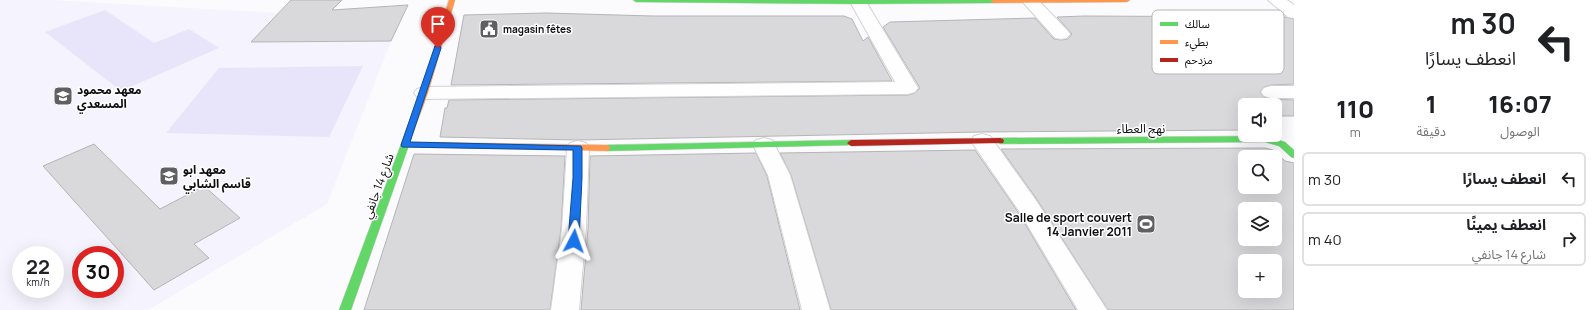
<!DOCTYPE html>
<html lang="ar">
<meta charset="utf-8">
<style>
body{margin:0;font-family:Manrope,"Noto Sans Arabic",sans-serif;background:#f2f2f2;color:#202124;direction:rtl;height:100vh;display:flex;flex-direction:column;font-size:15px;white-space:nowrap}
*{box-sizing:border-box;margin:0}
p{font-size:13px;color:#757577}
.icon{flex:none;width:22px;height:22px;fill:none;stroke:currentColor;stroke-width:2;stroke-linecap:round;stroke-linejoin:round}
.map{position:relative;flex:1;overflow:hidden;direction:ltr}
.side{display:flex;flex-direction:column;background:#fff;width:300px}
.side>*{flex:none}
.hud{background:#fff;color:#202124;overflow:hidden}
.controls{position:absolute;left:1238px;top:98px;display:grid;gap:8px}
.controls a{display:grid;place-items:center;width:44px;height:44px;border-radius:6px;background:#fff;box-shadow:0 4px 16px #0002;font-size:20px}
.speed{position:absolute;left:12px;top:246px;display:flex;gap:8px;font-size:20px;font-weight:700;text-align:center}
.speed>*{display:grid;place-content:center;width:52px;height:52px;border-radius:50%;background:#fff;box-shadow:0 4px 16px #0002;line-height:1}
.speed small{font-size:10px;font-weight:400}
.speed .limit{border:6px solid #d22;background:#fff;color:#111}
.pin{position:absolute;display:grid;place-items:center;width:34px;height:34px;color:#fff;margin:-41px -17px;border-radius:50% 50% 50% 0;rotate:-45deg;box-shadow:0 0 4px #0007}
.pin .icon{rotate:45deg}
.me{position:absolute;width:44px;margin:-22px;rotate:4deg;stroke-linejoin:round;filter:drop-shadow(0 0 3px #0008)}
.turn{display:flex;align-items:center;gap:14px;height:84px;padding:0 12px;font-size:18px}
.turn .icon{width:52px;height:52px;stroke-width:2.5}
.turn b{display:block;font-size:28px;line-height:34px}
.eta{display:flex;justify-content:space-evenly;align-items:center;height:68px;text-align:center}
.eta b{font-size:24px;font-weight:800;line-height:28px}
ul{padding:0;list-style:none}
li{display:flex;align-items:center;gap:12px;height:54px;margin:0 8px 6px;padding:0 4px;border:2px solid #e0e0e0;border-radius:6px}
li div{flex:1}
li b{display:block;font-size:15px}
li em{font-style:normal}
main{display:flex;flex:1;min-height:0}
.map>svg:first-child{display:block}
.built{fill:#f4f3fe;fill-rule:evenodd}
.green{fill:#e8e5fa}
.building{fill:#d9d9dc;stroke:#b5b5b7;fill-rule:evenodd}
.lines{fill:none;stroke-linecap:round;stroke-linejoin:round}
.street-casing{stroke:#d2d2d5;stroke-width:2}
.fast-casing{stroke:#d2d2d5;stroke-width:1}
.slow-casing{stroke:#d2d2d5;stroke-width:1}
.jam-casing{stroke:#d2d2d5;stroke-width:1}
.street{fill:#fefeff;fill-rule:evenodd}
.fast{fill:#63d668;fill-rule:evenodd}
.slow{fill:#ff974d;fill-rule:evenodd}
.jam{fill:#b3261e;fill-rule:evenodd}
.route{fill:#1a73e8;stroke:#114b97}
.labels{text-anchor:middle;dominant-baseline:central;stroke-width:3;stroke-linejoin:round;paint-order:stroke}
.far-poi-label{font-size:10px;font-weight:bold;fill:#0d0d10;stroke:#fff;text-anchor:start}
.poi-label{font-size:12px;font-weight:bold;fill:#0d0d10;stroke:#fff;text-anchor:start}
.street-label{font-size:12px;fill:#0d0d10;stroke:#fff}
.key{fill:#fff;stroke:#b6b6b7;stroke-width:1}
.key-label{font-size:11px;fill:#0d0d10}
</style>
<main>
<section class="side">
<div class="hud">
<div class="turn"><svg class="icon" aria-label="left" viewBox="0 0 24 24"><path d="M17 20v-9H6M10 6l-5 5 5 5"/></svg><div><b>30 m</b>انعطف يسارًا</div></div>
</div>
<div class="eta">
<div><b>16:07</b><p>الوصول</p></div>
<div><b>1</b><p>دقيقة</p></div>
<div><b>110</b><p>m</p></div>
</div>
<ul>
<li><svg class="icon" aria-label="left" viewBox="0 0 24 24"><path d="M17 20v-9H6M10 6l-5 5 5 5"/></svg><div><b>انعطف يسارًا</b></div><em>30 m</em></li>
<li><svg class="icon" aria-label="right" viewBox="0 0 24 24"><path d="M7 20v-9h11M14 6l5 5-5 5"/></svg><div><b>انعطف يمينًا</b><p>شارع 14 جانفي</p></div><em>40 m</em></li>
</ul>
</section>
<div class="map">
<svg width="1294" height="310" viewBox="0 0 1294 310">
<rect width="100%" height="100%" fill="#fbfbfd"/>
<path class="built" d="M0,0H50L279,13L252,42L391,41L327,204L148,310H0ZM21,255H55V289H21ZM81,255H115V289H81Z"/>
<path class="green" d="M105,10L154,43L189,29L219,48L121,91L45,32Z
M363,66L329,137L166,133L219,68Z"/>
<path class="building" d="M291,0H342L332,10L408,5L391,41L251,42Z
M546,13L653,16H844L852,19L863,41L868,37L892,81L451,85L464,15Z
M1084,16L1285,17L1294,19V84L1271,85L1264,87L1260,92L1264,97L1271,99L1294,100V116H1275V105H1245V130L982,132L578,140L440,137L445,108H447L449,100L908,95L915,93L920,88L883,27L890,22L1035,18L1054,39L1061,40L1068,39L1072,34L1057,17Z
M94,144L160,209L204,186L240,218L194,244L209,258L154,290L43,166Z
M1265,148L1273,150L1285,161L1294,163V310H1108L1036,198L1001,149ZM1245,157H1275V187H1245ZM1245,209H1275V239H1245ZM1245,261H1275V291H1245Z
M975,150L1018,212L1076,310H831L791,175L780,153Z
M756,153L767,176L800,310H581L588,229L590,156Z
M414,154L565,156L561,229L550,310H364Z"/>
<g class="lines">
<defs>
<path id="street" d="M849,0H865L918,88L915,92L908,94L424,99L417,97L414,93L417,89L424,87L895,82Z
M1021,0H1038L1067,30L1070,34L1067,38L1061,39L1055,38Z
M1268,0H1287L1294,5V18L1288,17Z
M1271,86H1294V98H1271L1264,96L1261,92L1264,88Z
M982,134L990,136L1035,199L1107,310H1078L1019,211L971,141L974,136Z
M764,138L772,140L790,175L830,310H802L768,175L753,145L756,140Z
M578,141L586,143L589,148L586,229L579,310H551L562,229L567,148L570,143Z"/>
<path id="fast" d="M633,0H997V1L994,3L859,4L636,2Z
M411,125L415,128L351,310H339L407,128Z
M1266,136L1285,142L1294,150V158L1291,157L1279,146L1265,142L1000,144L996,141L1000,138Z
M851,140L854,141L855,143L854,145L607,151L603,148L607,145Z"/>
<path id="slow" d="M449,0H455L428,93L415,128L414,130H408L407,128L420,93Z
M991,0H1130L1127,2L994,3L992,2Z
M405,142L607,145L611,148L607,151L402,147L401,145Z"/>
<path id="jam" d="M1000,138L1003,139L1004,141L1003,143L851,146L847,143L851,140Z"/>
</defs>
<use href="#street" class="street-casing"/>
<use href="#fast" class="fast-casing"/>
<use href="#slow" class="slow-casing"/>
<use href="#jam" class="jam-casing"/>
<use href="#street" class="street"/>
<use href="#fast" class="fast"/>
<use href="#slow" class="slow"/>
<use href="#jam" class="jam"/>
</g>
<path class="route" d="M435,46H440L441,48L410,142L581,146L582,148V178L579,241L577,243H570L568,241L573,178V150L402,147L401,145Z"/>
<defs>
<symbol id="civic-square" viewBox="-11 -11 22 22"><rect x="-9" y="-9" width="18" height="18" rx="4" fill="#606063" stroke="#fff"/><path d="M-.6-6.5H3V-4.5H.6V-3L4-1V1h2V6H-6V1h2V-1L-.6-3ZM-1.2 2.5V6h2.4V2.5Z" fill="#fff"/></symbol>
<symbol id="school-square" viewBox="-11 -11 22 22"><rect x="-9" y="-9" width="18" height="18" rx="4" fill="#606063" stroke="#fff"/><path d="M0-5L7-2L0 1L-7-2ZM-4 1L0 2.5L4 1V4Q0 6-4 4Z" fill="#fff"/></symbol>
<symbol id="stadium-square" viewBox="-11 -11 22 22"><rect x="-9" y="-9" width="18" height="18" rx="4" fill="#606063" stroke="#fff"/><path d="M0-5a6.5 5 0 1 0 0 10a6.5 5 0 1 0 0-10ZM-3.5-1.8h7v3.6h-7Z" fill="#fff"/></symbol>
</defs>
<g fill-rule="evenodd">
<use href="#civic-square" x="478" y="18" width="22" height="22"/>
<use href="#school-square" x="52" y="85" width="22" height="22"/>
<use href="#school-square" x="158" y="165" width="22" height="22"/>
<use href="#stadium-square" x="1135" y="213" width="22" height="22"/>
</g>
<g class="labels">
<g class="far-poi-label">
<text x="503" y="29">magasin fêtes</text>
</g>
<g class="poi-label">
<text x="77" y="89">معهد محمود<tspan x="77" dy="14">المسعدي</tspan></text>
<text x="183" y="169">معهد ابو<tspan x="183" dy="14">قاسم الشابي</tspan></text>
<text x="1132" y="217" text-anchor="end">Salle de sport couvert<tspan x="1132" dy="14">14 Janvier 2011</tspan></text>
</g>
<g class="street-label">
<text x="1141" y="128">نهج العطاء</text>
<text transform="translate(378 186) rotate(-70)">شارع 14 جانفي</text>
</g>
</g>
<rect x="1152" y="10" width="132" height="64" rx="6" class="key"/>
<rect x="1160" y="22" width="18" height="4" fill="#63d668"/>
<rect x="1160" y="40" width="18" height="4" fill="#ff974d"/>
<rect x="1160" y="58" width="18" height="4" fill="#b3261e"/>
<g class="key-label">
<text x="1185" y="28">سالك</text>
<text x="1185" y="46">بطيء</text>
<text x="1185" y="64">مزدحم</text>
</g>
</svg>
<div class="controls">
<a><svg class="icon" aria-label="sound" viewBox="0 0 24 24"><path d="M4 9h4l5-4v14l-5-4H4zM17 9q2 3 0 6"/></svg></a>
<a><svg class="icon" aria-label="search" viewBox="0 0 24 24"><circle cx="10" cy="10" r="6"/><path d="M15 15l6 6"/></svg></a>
<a><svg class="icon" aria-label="layers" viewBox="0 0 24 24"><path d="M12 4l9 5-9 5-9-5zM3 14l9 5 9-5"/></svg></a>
<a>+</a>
</div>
<div class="speed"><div>22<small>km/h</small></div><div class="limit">30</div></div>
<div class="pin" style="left:438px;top:48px;background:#d93025"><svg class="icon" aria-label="arrive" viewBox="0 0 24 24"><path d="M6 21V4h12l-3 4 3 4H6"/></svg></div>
<svg class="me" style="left:574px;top:241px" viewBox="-20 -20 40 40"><path d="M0-17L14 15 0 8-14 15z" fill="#1a73e8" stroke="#fff" stroke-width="4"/></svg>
</div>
</main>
